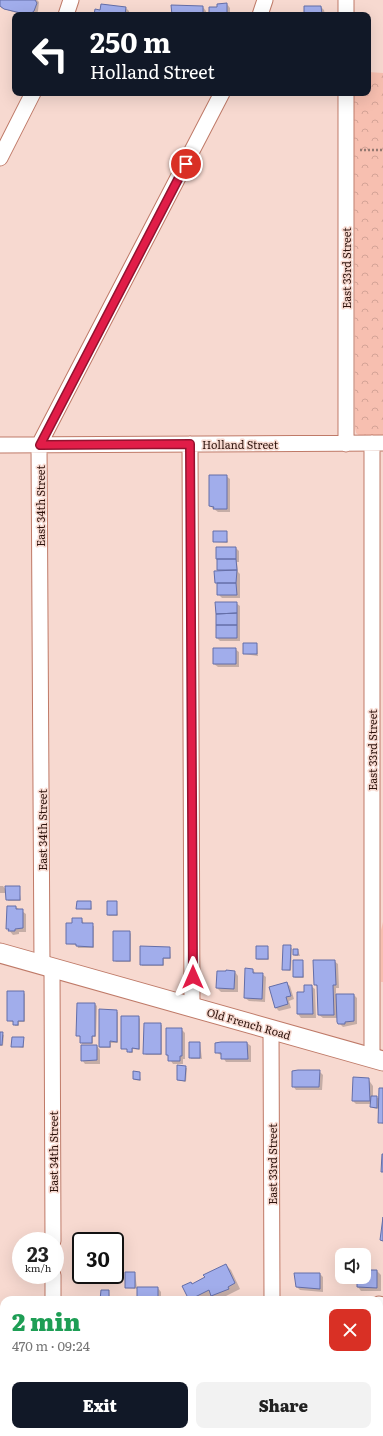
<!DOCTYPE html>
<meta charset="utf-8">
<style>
body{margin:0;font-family:Literata,serif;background:#f2f2f2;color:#222;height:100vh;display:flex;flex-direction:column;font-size:15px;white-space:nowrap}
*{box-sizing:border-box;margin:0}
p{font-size:13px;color:#767676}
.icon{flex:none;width:22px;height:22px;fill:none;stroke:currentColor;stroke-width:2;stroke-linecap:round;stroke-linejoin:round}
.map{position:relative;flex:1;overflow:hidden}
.sheet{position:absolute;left:0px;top:1296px;width:383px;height:140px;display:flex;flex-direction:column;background:#fff;border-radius:12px 12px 0 0;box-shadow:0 4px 16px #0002}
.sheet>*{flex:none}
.hud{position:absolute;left:12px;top:12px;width:359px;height:84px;border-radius:8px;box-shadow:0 4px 16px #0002;background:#111827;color:#fff;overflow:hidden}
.controls{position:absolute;left:335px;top:1248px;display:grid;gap:8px}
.controls a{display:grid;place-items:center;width:36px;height:36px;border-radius:8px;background:#fff;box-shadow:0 4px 16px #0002;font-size:20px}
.speed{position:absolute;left:12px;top:1232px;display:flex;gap:8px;font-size:20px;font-weight:700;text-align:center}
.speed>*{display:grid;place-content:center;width:52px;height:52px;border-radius:50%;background:#fff;box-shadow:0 4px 16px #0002;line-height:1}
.speed small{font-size:10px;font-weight:400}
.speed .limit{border:2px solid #111;border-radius:6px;background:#fff;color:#111}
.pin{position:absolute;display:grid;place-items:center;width:34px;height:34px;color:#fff;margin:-17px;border:2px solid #fff;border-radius:50%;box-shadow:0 1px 4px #0007}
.me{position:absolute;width:44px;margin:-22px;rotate:0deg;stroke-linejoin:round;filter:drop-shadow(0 0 3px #0008)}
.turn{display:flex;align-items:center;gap:14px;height:84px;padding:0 12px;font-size:18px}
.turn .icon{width:52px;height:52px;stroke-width:2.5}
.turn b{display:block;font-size:28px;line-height:34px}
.round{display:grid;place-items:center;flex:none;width:42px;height:42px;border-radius:8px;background:#f2f2f2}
.head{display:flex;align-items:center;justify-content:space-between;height:68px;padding:0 12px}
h1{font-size:24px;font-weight:800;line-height:30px;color:#1e9e55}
.primary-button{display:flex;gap:8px;margin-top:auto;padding:8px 12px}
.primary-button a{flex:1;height:46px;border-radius:8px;background:#111827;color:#fff;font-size:16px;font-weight:800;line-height:46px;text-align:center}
.primary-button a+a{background:#f2f2f2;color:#222}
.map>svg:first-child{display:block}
.grass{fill:#f7bfb0}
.forest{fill:url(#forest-crowns)}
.shadow{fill:#0003}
.building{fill:#a1adeb;stroke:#646ea8}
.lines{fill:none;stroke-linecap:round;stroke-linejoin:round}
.minor-casing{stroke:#bf7a68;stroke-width:17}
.major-casing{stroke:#bf7a68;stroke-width:21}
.path{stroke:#957971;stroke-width:2.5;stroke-dasharray:2 2;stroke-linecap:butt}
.minor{stroke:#fff;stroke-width:15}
.major{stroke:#fff;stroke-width:19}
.route-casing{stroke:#92132f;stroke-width:10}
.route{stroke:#e11d48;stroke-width:7}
.labels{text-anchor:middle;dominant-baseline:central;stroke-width:3;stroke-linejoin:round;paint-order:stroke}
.street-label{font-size:11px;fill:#2e140d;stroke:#f7d9d0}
</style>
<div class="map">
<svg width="383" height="1436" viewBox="0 0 383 1436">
<defs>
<pattern id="forest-crowns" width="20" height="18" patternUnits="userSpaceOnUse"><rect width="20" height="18" fill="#f7bfb0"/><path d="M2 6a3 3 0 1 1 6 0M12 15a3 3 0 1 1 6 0" fill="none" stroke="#d4a396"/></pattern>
</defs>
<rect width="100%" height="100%" fill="#f7d9d0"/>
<path class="grass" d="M383,922V982H381V930Z"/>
<path class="forest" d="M368,72L383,73V435L360,436L356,433L355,428L354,93H368Z"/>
<path class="shadow" d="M0,0H37L39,2L38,11L36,15H23L1,8Z
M227,4L230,8V15H172L203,7L206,11V15H210L218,8Z
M321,7L324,10L325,15H305Z
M126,8L129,11V15H95L101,11Z
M226,476L230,479V512H218L210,506Z
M226,532L228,543L214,542Z
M236,548L239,551V562H237L238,572L240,574V598H222L218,594L216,571H218V559Z
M236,603L240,606V641H220L217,638Z
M257,644L258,656L244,654Z
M235,649L239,652V667H218L214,664Z
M0,886H3L6,890L19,887L21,901H8L6,893H0Z
M91,902L92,910L77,909Z
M116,902L118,916H109L108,915Z
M8,907H16L26,914V932H19V934L13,935L7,928Z
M73,919H82L84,924L94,926V948H78L77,945L67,944Z
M130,932L131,934V962H116L114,960Z
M284,946L292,948L291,971L283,970Z
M268,947L269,960H258L257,959Z
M170,948L171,959H164V966H142L141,964Z
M298,950L300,956H295L294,955Z
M303,961L304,978H295L294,977Z
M334,961L338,964L339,988H336V995H354L357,998V1024L343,1027L339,1023L338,1018H323L319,1015L318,988L315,984Z
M253,970L256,974H262L266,977L265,1002L249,1001L245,998Z
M235,972L238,976V992H221L217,988Z
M286,983L290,986L294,999L289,1001L291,1008L279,1011L276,1008Z
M311,986L315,989L316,1018H301L298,1014V993H305Z
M23,992L25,994V1022H19V1026H15L14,1022L8,1021Z
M95,1004L97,1006L96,1037H93V1044H82L81,1037L77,1035Z
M100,1010L118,1012V1043H111V1048H100Z
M139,1017L140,1019V1050L133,1049V1053H129L128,1050L122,1048Z
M160,1024L162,1025V1055H146L144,1053Z
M181,1029L185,1033V1059H183V1064H173L167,1055Z
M0,1033L4,1035L3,1046H0Z
M23,1038L24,1048L12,1046Z
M200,1043L202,1059H191L190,1057Z
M247,1043L251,1046V1062H226L222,1056L216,1052V1044Z
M97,1046L100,1050V1064H85L82,1060Z
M178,1066L187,1068L186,1082L178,1080Z
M319,1071L323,1075L322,1090H296L293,1086Z
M139,1072L141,1081L135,1080L134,1079Z
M368,1079L373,1086V1097L379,1098L383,1089V1124L379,1122L378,1109L373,1108L371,1104H356L353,1101Z
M226,1265L231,1270L240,1289L218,1300L213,1296L206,1300H190L184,1286L192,1285Z
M364,1271H377L381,1275V1291H361L358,1287V1277H364Z
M135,1273L137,1288H158L161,1292V1300H138V1289L126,1288Z
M320,1274L323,1277V1292L300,1290L297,1287Z
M109,1291L110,1300H102Z
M0,1348H4V1365L0,1364Z
M4,1430V1432H21L22,1436H0V1431Z
M84,1432H112V1436H84Z
M123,1432H140V1436H128Z"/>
<path class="building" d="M0,0H35L37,3L34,11L29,15L4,9L0,6Z
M227,3V15H207L209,14V7H217V4Z
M101,4L126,7L125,15H94L95,9L100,10Z
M171,5L203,6V15H172Z
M304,6H321L322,15H304Z
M209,475H227V509H213L214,507L209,506Z
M213,531H227V542H213Z
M216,547H236V559H216Z
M217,559H236L237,570H217Z
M237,570L236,583H215L214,571Z
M217,583H236L237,595H217Z
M215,602H237V613L216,614Z
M237,613V625H216V614Z
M216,625H237V638H216Z
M243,643H257V654H243Z
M213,648H236V664H213Z
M5,886H20V900H6Z
M77,901H91V909H76Z
M107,901H117V915H107Z
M7,906H16V909H23V928L15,929V931H8L9,929H6Z
M72,918H82V923H93V947L76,946V944H66V923H72Z
M113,931H130V961H113Z
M283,945H291L290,970H282Z
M140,946L170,947V958H163V965H140Z
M256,946H268V959H256Z
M293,949H298V955H293Z
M293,960H303V977H293Z
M313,960H335L336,985H333L334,1015H318L317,985H314Z
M245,968L253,969V973H263L262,999L244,998Z
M226,970L235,971L234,989L216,988L217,971H226Z
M287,982L291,996L286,997L288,1004L275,1008L269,987Z
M304,985H312L313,1014H297V992H304Z
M7,991H24V1021H18V1025H13V1021H7Z
M336,994H354V1021L345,1022V1024H338L337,1022Z
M77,1003H95V1036H92V1043H80V1036H76Z
M99,1009L117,1010V1042L110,1041V1047H99Z
M121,1016H139V1049L132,1048V1052H127V1049H121Z
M144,1023H161V1054H143Z
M166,1028H182V1056H180V1061H168V1055H166Z
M0,1032H3L2,1045H0Z
M12,1037H24L23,1047H11Z
M189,1042H200V1058H189Z
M221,1042H247L248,1059H221V1053H215V1043Z
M81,1045H97V1060L81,1061Z
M177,1065L186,1066L185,1081L177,1080Z
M298,1070H320L319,1087H292V1071Z
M133,1071L140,1072V1080L133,1079Z
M353,1077L369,1078L370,1101H352Z
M379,1088H383V1123H378Z
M371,1096H377V1108L370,1107Z
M382,1154H383V1172H381Z
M383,1217V1241L380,1240Z
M226,1264L235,1283L228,1287L229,1289L211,1296L209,1290L189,1300L182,1286L191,1282L192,1284L205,1277L203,1275Z
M364,1270H377V1288L357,1287V1277H364Z
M125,1272H135V1288H125Z
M294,1273H320V1289L296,1287Z
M137,1287H158V1300H137Z
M101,1290H109V1300H100Z
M383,1346V1367L379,1366Z
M0,1347H4V1367L3,1361L0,1362Z
M4,1429V1432H19V1436H0V1430Z
M83,1432H107V1436H83Z
M125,1432H136V1434H125Z"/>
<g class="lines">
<defs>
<path id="minor" d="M66,15L71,0
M260,15L265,0
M346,15V0
M346,93V444
M0,158L33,93
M372,443V1058
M190,444L192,1006
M0,445L383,443
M42,964L39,445L222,93
M52,967L53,1241
M271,1029L272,1300
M53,1275V1300
M379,1304L383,1305
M0,1397L4,1396
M54,1432V1436
M273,1432V1436"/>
<path id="major" d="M0,953L383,1061"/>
</defs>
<use href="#minor" class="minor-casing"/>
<use href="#major" class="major-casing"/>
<path class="path" d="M360,150H383"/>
<use href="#minor" class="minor"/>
<use href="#major" class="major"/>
</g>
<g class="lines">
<defs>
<path id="route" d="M186,164L40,445L190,444L193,977"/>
</defs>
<use href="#route" class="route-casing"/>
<use href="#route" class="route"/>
</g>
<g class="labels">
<g class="street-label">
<text transform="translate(346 268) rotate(-90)">East 33rd Street</text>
<text x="240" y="444">Holland Street</text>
<text transform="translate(40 506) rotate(-90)">East 34th Street</text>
<text transform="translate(372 750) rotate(-90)">East 33rd Street</text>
<text transform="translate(42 830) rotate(-90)">East 34th Street</text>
<text transform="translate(249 1023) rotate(16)">Old French Road</text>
<text transform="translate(53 1152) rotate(-90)">East 34th Street</text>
<text transform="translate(272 1164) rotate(-90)">East 33rd Street</text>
</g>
</g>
</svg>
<div class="controls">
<a><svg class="icon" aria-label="sound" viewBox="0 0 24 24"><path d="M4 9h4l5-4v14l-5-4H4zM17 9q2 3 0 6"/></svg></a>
</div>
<div class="speed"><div>23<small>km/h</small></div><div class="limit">30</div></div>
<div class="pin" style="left:186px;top:164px;background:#d93025"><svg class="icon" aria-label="arrive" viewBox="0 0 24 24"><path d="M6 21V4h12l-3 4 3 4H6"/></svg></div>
<svg class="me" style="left:193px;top:977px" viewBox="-20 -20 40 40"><path d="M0-17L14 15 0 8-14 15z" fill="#e11d48" stroke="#fff" stroke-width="4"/></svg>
<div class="hud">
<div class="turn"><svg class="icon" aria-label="left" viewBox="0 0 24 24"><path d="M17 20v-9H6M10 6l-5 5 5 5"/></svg><div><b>250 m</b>Holland Street</div></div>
</div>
<section class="sheet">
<div class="head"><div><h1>2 min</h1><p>470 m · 09:24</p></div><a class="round" style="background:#d93025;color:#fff"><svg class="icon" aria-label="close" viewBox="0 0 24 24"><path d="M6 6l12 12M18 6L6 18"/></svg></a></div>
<div class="primary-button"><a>Exit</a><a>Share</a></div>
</section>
</div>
